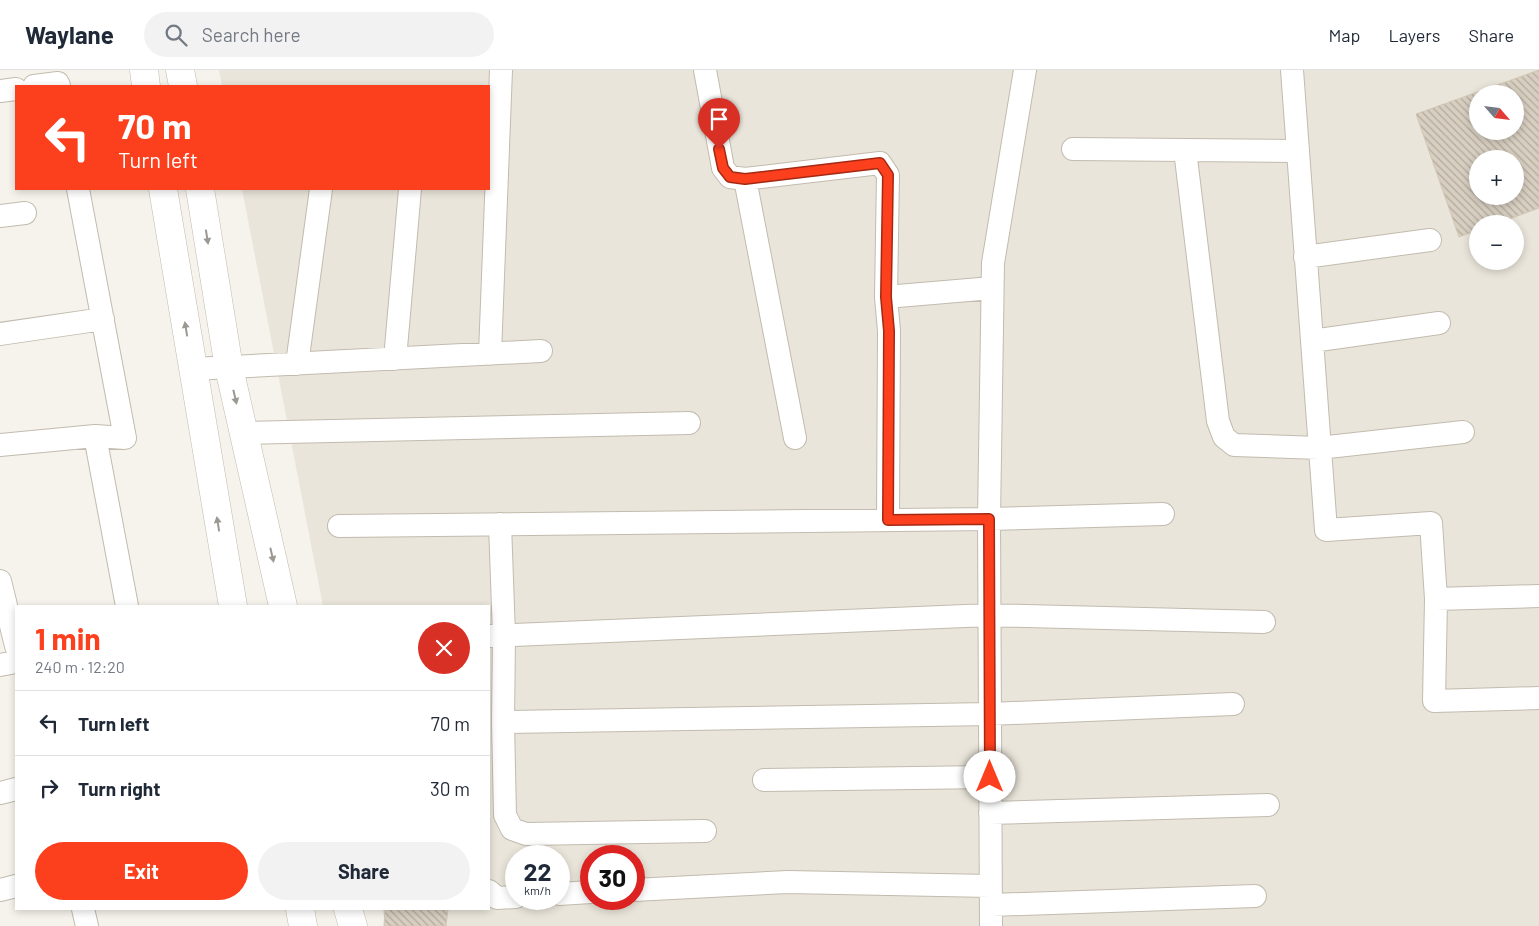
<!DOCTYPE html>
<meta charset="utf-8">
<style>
body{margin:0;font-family:Barlow,sans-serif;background:#f2f2f3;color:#1f2937;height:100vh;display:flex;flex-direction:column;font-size:19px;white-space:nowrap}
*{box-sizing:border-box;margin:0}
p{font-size:16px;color:#747a83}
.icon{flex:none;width:28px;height:28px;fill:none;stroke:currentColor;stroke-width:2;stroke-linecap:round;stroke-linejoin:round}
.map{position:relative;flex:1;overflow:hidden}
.details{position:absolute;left:15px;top:535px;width:475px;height:305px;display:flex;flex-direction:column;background:#fff;border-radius:0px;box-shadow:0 2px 8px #0003}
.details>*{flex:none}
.banner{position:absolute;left:15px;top:15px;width:475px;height:105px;border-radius:0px;box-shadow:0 2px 8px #0003;background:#fc3f1d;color:#fff;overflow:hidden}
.needle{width:32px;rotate:118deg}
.fabs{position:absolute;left:1469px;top:15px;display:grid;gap:10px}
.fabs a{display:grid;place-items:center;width:55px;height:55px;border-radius:50%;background:#fff;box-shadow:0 2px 8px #0003;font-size:25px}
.speed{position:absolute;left:505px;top:775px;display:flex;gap:10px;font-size:25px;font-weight:700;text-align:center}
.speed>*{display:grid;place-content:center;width:65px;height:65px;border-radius:50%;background:#fff;box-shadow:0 2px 8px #0003;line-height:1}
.speed small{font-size:12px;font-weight:400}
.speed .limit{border:8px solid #d22;background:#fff;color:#111}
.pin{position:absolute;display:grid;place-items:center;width:42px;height:42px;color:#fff;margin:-51px -21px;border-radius:50% 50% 50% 0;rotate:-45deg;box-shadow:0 0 5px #0007}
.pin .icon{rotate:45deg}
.me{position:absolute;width:55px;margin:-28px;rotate:0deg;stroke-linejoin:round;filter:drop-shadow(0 0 4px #0008)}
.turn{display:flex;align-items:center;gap:18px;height:105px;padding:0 20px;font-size:22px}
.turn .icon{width:65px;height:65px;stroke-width:2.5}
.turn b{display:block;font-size:35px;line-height:42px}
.round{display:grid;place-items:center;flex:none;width:52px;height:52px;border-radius:26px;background:#f2f2f3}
.summary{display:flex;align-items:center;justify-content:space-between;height:85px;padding:0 20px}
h1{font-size:30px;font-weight:700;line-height:38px;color:#fc3f1d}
.button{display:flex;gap:10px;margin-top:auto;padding:10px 20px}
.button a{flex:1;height:58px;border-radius:30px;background:#fc3f1d;color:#fff;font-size:20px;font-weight:700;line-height:58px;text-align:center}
.button a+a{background:#f2f2f3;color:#1f2937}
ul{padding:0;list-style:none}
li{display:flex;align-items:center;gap:15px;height:65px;padding:0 20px;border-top:1px solid #e0e1e3}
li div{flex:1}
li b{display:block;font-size:19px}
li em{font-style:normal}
header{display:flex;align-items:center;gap:30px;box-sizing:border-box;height:70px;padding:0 25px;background:#fff;border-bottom:1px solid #e0e1e3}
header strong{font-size:24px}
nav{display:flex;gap:28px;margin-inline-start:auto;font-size:18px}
.search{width:350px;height:45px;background:#f2f2f3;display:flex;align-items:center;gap:12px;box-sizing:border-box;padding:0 18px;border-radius:28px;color:#747a83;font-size:19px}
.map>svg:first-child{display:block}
.residential{fill:#eae5da;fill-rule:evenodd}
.building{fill:url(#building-back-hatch);stroke:#d3c7b4;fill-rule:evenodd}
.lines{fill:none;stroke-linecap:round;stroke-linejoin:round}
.minor-casing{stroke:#c2bbae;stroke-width:24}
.tertiary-casing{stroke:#c2bbae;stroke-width:29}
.minor{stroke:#fff;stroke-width:22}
.tertiary{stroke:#fff;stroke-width:28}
.oneway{fill:#9c9892}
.route-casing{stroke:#a42913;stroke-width:12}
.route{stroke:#fc3f1d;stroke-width:9}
</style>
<header>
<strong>Waylane</strong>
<div class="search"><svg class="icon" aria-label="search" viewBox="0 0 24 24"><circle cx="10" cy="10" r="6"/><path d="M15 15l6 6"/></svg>Search here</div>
<nav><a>Map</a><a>Layers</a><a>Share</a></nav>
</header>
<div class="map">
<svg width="1539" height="856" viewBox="0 0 1539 856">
<defs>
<pattern id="building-back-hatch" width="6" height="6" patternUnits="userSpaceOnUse" patternTransform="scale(1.25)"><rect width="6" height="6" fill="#d8cfc1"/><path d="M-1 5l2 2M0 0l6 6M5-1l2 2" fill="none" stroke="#b1aa9e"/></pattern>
</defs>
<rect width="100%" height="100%" fill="#f6f3ec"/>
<path class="residential" d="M219,0H1539V856H386L382,839H489V536H323L242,119H489V16H222ZM1478,24H1515V61H1478ZM1478,89H1515V126H1478ZM1478,154H1515V191H1478ZM516,786H559V829H516ZM591,786H634V829H591Z"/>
<path class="building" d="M1539,0V138L1496,154H1478V160L1459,167L1416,44ZM1478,24H1515V61H1478ZM1478,89H1515V126H1478Z
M385,839H448L446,856H384Z"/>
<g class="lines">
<defs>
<path id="minor" d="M705,0L723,98L730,107L745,109L880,93L888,105L886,227
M1292,0L1326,460L1431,453L1436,529L1539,526
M34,16L58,13L59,16
M0,21L16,19
M1073,79L1298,81
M1185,80L1218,351L1224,367L1234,375L1319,378L1463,362
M745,109L795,368
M0,146L25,143
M1305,187L1430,170
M0,264L103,249
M1312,271L1439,253
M490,284L501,0
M395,289L410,119
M297,294L321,119
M193,299L541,281
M244,363L689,353
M95,366L127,536
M0,375L95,366L125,368L78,119
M888,450L889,261L886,227L992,218
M500,454L504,566L503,652L505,745L512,759L526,764L705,761
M339,456L989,449L1163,444
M0,511L16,576
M1436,529L1434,631L1539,628
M489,566L989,545L1264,552
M0,595L16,592
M503,652L990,644L1233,634
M764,710L990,707
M0,723L16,719
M990,743L1268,735
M0,820L16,816
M634,820L788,812L990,816
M489,821L497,828L516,827
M559,824L591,822
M991,835L1255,826
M83,839L87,856
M991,856L989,449L993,193L1025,0"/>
<path id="tertiary" d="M144,0L146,16
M180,0L183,16
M163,119L233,536
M200,119L229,298L283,536
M300,839L303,856
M348,839L353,856"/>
</defs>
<use href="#minor" class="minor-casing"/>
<use href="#tertiary" class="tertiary-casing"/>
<use href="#minor" class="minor"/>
<use href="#tertiary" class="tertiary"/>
</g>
<defs><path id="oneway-solid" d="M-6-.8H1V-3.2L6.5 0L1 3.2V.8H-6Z" transform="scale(1.25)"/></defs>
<g class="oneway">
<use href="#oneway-solid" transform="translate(207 167) rotate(81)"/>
<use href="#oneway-solid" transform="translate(186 259) rotate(-99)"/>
<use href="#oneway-solid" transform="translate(235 327) rotate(77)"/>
<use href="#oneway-solid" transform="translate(218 454) rotate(-99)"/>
<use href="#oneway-solid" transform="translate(272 485) rotate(77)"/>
</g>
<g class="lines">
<defs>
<path id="route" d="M719,79L723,98L730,107L745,109L880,93L888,105L886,227L889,261L888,450L989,449L990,707"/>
</defs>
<use href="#route" class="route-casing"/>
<use href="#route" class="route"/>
</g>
</svg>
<div class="fabs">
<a><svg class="needle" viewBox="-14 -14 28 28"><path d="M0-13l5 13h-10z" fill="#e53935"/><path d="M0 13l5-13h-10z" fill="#747a83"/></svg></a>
<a>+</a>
<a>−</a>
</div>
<div class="speed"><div>22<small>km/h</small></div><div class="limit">30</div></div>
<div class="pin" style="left:719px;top:79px;background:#d93025"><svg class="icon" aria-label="arrive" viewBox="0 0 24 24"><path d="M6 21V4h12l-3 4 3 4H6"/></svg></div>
<svg class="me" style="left:990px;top:707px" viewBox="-20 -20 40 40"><circle r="19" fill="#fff"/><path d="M0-13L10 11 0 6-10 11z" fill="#fc3f1d"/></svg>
<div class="banner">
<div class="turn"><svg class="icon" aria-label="left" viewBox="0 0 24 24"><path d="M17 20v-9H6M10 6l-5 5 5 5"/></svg><div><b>70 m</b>Turn left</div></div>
</div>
<section class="details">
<div class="summary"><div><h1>1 min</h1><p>240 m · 12:20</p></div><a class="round" style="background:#d93025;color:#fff"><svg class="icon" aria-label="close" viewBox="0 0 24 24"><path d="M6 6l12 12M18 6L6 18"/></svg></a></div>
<ul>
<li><svg class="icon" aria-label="left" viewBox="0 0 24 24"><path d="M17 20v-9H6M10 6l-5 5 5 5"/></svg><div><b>Turn left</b></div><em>70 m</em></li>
<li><svg class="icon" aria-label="right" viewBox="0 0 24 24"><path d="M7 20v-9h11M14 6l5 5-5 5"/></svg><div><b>Turn right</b></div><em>30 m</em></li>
</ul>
<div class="button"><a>Exit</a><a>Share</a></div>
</section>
</div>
